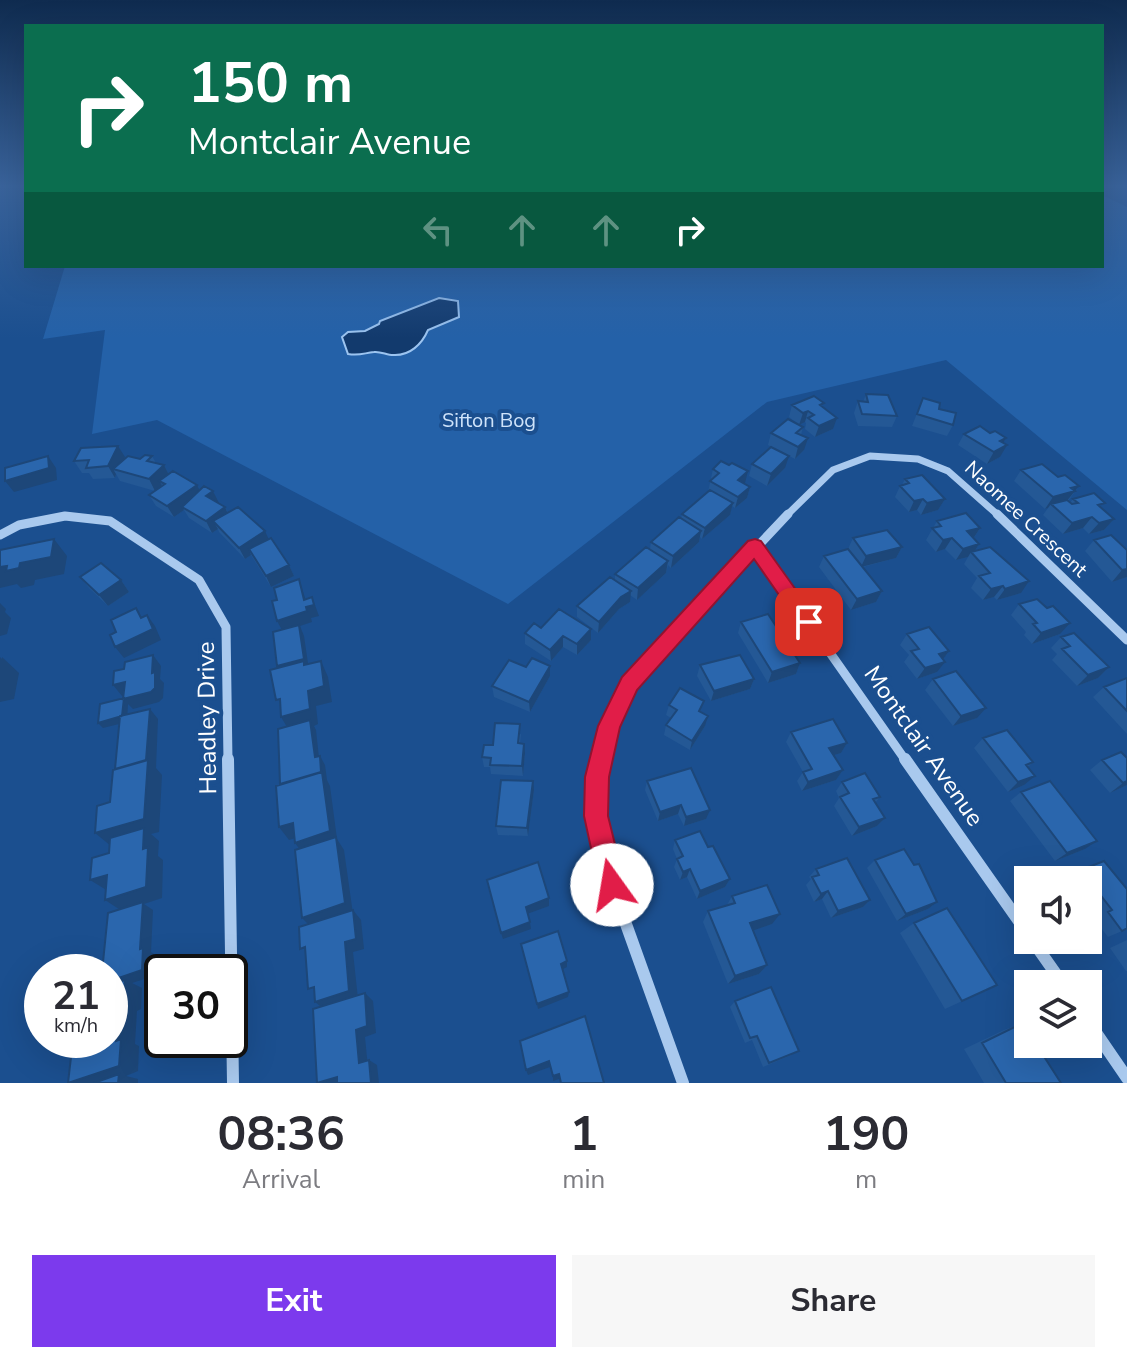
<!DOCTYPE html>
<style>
body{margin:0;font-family:"Nunito Sans",sans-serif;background:#f7f7f7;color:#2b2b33;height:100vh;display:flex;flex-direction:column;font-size:30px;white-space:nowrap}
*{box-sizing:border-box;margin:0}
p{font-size:26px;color:#7c7c81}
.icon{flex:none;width:44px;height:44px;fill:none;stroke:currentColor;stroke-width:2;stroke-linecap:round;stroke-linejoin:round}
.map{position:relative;height:1083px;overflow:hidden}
.panel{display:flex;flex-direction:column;background:#fff;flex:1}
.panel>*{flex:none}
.banner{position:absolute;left:24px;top:24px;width:1080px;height:244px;border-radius:0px;box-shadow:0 8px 32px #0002;background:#0b6e4f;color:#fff;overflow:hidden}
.buttons{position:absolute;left:1014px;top:866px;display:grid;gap:16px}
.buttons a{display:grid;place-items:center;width:88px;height:88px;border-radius:0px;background:#fff;box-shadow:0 8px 32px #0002;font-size:40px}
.speed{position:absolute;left:24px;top:954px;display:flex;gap:16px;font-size:40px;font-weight:700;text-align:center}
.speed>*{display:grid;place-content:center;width:104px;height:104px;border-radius:50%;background:#fff;box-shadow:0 8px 32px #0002;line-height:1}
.speed small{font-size:20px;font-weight:400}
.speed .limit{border:4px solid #111;border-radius:12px;background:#fff;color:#111}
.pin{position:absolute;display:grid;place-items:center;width:68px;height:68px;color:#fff;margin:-34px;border-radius:16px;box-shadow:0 4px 12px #0006}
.me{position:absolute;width:88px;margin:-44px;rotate:347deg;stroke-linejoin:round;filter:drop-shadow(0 0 6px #0008)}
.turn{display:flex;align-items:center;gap:28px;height:168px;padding:0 32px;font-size:36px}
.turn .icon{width:104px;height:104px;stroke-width:2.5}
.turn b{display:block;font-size:56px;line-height:68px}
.lanes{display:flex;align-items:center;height:76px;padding:0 32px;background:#0003;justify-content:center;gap:40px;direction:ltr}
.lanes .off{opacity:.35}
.eta{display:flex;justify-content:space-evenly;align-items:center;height:136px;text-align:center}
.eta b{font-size:48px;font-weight:700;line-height:56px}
.action{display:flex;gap:16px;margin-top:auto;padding:16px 32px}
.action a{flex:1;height:92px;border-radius:0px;background:#7c3aed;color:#fff;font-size:32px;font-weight:700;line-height:92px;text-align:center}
.action a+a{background:#f7f7f7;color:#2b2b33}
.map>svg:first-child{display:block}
.green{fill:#2461a8}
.water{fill:#123a6d;stroke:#9cc4f0;stroke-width:2}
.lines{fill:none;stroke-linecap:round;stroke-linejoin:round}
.minor-far2{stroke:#a9c9ee;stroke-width:7}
.minor-far1{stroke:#a9c9ee;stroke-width:9}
.minor{stroke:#a9c9ee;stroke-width:12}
.wall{fill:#245895}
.shaded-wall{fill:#1d4779}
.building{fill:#2a66ad;stroke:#1d4779;stroke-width:2}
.route{fill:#e11d48;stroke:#92132f;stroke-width:2}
.labels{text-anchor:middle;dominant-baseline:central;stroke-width:8;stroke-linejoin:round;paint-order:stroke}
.park-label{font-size:20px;fill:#cfe3fa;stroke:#1b4f8f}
.street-label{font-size:20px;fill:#fff;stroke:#1b4f8f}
.near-street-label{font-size:24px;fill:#fff;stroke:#1b4f8f}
</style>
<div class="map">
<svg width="1127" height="1083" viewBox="0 0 1127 1083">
<rect width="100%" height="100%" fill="#1b4f8f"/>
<path class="green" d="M1102,195L1127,207V510L946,360L767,402L508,604L157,420L92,434L105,330L43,339L65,266H1102Z"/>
<path class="water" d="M439,298L458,301L459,317L428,330C422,344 410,356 393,355C387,355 380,351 374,352C364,353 360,356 348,354L342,337L348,332L365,331L379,324L380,321Z"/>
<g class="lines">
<path class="minor-far2" d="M786,516L833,470L870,456L918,459L948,471L999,516"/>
<path class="minor-far1" d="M997,514L1127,640
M0,535L19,525L65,516L110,521L199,580L226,627L228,761
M755,546L906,761
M601,761L609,726L629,683L788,514"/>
<path class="minor" d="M228,759L233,1083
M601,759L597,777L596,816L612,885L683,1083
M905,759L1028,934
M1032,940L1063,984
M1088,1021L1127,1078"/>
</g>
<path class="wall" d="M866,394L897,416L892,427L858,426L854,413L858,401L863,402Z
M923,398L939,409L953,425L947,436L912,426Z
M792,405L823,408L833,429L815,437L805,429L806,423L805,422L799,425L803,427L801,435L804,450L795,459L768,445L771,433L798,424L789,417Z
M990,433L1006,438L1003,443L1000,457L987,464L958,445L964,434Z
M152,456L156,463L164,465L169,475L200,491H213L218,503L225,507L228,513L269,540L289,565L294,576L271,587L251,555L245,559L219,532L218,529L212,533L189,518L184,510L174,517L156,506L149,495L155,491L120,481L116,474L115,478L93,479L89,473H82L74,461L125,457L123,461Z
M752,464L785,468L767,486L749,476Z
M713,469L745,483L750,487L747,498L735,508L732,506L730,515L702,539L700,537L699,542L671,568L668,565L666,573L637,600L630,595V602L619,609L598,633L577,617V606L615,580V574L650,549L651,542L681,519L682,514L708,492Z
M1021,470L1058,477L1079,486L1068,501L1070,503L1073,499L1102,508L1114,519L1104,530L1089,534L1083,528L1063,534L1043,515L1048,508L1045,509L1014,481Z
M905,479L945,499L938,510L921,515L917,510L909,512L895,497L900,486L902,485Z
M937,521L980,528L974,538L979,544L975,551L1021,593L997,600L994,597L983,600L971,588L977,578L964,564L968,557L956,560L945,549L936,552L926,540Z
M1111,535L1127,577L1112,582L1085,551L1094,540Z
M853,538L902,547L896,558L863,567L882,591L876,602L851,610L819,567L824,556L848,549Z
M80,577L121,580L129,592L108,606L89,588Z
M1019,604L1060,634L1032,644L1024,635L1026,632L1011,615Z
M741,622L800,663L796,674L768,683L738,633Z
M541,628L591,640L577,655L563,647L551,661L525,644V633Z
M907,634L949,651L943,659L937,672L917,679L904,662L909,655L900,645Z
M1061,637L1109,667L1098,678L1077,686L1052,660L1057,654L1051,648Z
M700,665L754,679L750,689L711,701L697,676Z
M550,676L530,712L494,697L492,686Z
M1127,678V734L1093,697L1104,687Z
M933,679L977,718L953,726L925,690Z
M669,705L701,712L705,726L690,750L664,735L666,725L671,718L666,715Z
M791,732L847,743L841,753L833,755L843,770L836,780L802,791L797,781L803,772L786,742Z
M521,734L520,743L525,753L523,776L491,774L490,767H484L482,757L493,745Z
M983,738L1033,762L1028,767L1024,785L1008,792L974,748Z
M1102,760L1127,785L1110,793L1090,770Z
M647,781L706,819L684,826L678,814L658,821L645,790Z
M842,782L880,797L875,803L885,818L877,826L852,836L834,806L839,798L836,791Z
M534,790L528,836L498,835L496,826Z
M1021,792L1085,849L1055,861L1010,801Z
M675,840L708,847L730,879L725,887L697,899L687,877L680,880L674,867L677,859L673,849Z
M875,860L937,902L928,909L897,921L867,868Z
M816,869L870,900L863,907L831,918L822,899L814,902L806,885L811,879L809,877Z
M1081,870L1127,929L1108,937L1094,919L1098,917L1088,904V880H1069L1068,878Z
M732,896L772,924L753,930L767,965L759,974L728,984L703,922L708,911L727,905Z
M914,923L997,985L945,1009L900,933Z
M1127,940V971H1126L1110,948Z
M735,1001L792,1055L763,1067L752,1040L745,1043L730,1007Z
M1023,1023L1061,1083H984L964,1049L1004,1030Z"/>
<path class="shaded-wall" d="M808,411L805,422L799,425L803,413Z
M837,418L833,429L815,437L819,426Z
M808,438L804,450L795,459L798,447Z
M1006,438L1000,449L1007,445L1000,457L987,464L1000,441Z
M118,446L125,457L118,471L113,469L116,474L115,478L108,466Z
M48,456L56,468L57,480L14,492L5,481Z
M789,456L785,468L767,486L771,474Z
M164,465L170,477L159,481L162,485L155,491L149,479Z
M748,471L745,483L735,492L738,480Z
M197,485L203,497L182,507L184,510L174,517L167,506Z
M1079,486L1066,502L1051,504L1048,508L1045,509L1053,497Z
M750,487L747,498L735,508L738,497Z
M213,491L219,503L212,508L206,496Z
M923,499L917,510L909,512L914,501Z
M945,499L938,510L921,515L927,503Z
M733,503L730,515L702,539L705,528Z
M225,507L230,519L213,521L218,529L212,533L206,521Z
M1092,517L1083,528L1063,534L1072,523Z
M1114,519L1104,530L1089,534L1099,523Z
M980,528L973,539L967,531Z
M265,531L270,542L249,549L251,555L245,559L239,548Z
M701,531L699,542L671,568L673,556Z
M952,538L945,549L936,552L943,540Z
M54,539L67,556L64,574L35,580L34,585L21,588L17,584L0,588V567L20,563Z
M979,544L973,554L971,552L968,557L956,560L963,549Z
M902,547L896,558L861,567L866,556Z
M668,561L666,573L637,600L638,588Z
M289,565L294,576L271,587L266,576Z
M1127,569V577L1112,582L1122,570Z
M299,579L308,607L312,597L319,616L311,618L312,622L300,626L304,636L309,670L283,677L277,666L283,632L277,621L304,600Z
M121,580L129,592L108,606L99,595Z
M1029,581L1021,593L997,600L1005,589Z
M1003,586L994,597L983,600L991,589Z
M631,591L630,602L619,609L598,633L599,622L621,597Z
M882,591L876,602L851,610L857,599Z
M0,603L6,609L5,612L11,618L7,634L0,636V637Z
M147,615L155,626L161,640L124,658L115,647Z
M1070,623L1060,634L1032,644L1041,633Z
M591,629V640L577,655V644Z
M563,636V647L551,661L550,650Z
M949,651L941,662L939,654Z
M153,655L161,666L160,679L164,683L163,698L159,702L133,709L128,704L127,722L103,728L98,723L152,673Z
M0,657L2,659V657L19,673L14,699L0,702Z
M321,661L328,677L332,702L316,706L318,724L314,726L316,730L320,767L290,732L281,717L308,691Z
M945,662L937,672L917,679L925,668Z
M800,663L796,674L768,683L772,672Z
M550,666V676L530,712L529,702Z
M1109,667L1098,678L1077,686L1088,675Z
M754,679L750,689L711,701L714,691Z
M125,682L134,693L122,696L113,685Z
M986,708L977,718L953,726L961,716Z
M150,709L158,719L156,768L162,775L159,832L151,834L159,841L158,856L163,860L162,898L144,904L153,910L151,952L154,954V976L132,983L142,988L141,1009L137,1011L135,1044L139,1046L138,1071L126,1076L138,1079V1083H70L116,1041L110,981L140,949L122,911L105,900L143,849L111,846L95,833L125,778Z
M708,716L705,726L690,750L692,741Z
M847,743L841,753L824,758L829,748Z
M524,744L525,753L523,776L522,766Z
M320,756L325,765L327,780L330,786L337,839L344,850L353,914L312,928L302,918L304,855L295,843Z
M843,770L836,780L802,791L808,782Z
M1035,776L1024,785L1008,792L1018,782Z
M533,781L534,790L528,836L527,828Z
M1127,781V785L1110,793L1123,783Z
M681,805L678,814L658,821L660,812Z
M710,810L706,819L684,826L686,817Z
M885,818L877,826L852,836L859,827Z
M293,823L302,836L289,840L279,827Z
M1097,841L1085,849L1055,861L1067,853Z
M690,869L687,877L680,880L683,872Z
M107,875L108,891L90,880Z
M730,879L725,887L697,899L700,891Z
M828,891L822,899L814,902L821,894Z
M549,898V906L527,914L526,907Z
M870,900L863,907L831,918L838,911Z
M937,902L928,909L897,921L906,914Z
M353,910L361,920L364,949L353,952L358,999L325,1010L315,1002L345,942Z
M780,914L772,924L743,934L750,923Z
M530,922L531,929L503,939L501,933Z
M567,961V967L561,970V964Z
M767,965L759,974L728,984L735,976Z
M569,992L568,997L538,1009L537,1004Z
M365,993L373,1001L376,1033L365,1037L368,1068L359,1063L356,1030Z
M369,1060L377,1065L379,1083H371Z
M549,1061L550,1067L528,1075L526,1070Z
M559,1074V1079L553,1081V1076Z
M337,1077L343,1083H319Z"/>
<path class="building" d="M866,394L888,395L897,416L862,414L858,401L868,402Z
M814,396L824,403L820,405L837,418L819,426L808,418L814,415L808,411L803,413L792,405Z
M923,398L940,403L939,409L956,413L953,425L917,414Z
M788,419L803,427L796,433L808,438L798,447L771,433Z
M980,426L990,433L995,431L1006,438L1000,441L1007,445L994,452L964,434Z
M118,446L108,466L86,468L89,460L74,461L81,448Z
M771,447L789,456L771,474L752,464Z
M145,455L152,456L147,461L164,465L149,479L113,469L128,456L140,459Z
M48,456L49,468L5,481V468Z
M721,461L729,465L732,463L748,471L738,480L750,487L738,497L710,481L719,473L713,469Z
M1042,464L1058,477L1065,475L1079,486L1071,488L1075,491L1053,497L1021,470Z
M173,471L197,485L167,506L149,495L165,484L159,481Z
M922,475L945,499L927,503L923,499L914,501L900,486L909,483L905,479Z
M204,486L213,491L206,496L225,507L206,521L182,507Z
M710,490L733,503L705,528L682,514Z
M1094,493L1105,503L1098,505L1114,519L1099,523L1092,517L1072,523L1051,504L1067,500L1072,504L1078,503L1073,499Z
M238,507L265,531L239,548L213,521Z
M966,513L980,528L967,531L979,544L963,549L952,538L943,540L932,528L941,526L937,521Z
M679,517L701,531L673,556L651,542Z
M887,530L902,547L866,556L853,538Z
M1111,535L1127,550V569L1122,570L1094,540Z
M271,538L289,565L266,576L249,549Z
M54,539L51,557L20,563L19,568L6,571L7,566L0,567V550Z
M646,547L668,561L638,588L615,574Z
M990,547L1029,581L1005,589L1003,586L991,589L979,576L990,573L971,552Z
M848,549L882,591L857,599L824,556Z
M101,563L121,580L99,595L80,577Z
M610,577L631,591L621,597L599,622L577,606Z
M299,579L304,600L312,597L314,605L306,607L307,611L277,621L272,601L277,600L274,588Z
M1037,599L1047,608L1053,606L1070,623L1041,633L1033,624L1037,623L1019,604Z
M136,608L141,618L147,615L153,629L115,647L110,635L116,632L111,620Z
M559,609L591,629L577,644L563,636L550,650L525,633L534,623L541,628Z
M768,614L800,663L772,672L741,622Z
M299,625L304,659L277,666L273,632Z
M929,627L949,651L939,654L945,662L925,668L911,651L919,649L907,634Z
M1074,633L1109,667L1088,675L1062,649L1070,646L1061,637Z
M153,655L152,673L155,672V688L151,692L123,699L125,682L113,685L114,671L124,669L125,662Z
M740,655L754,679L714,691L700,665Z
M532,658L550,666L529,702L492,686L509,660L526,667Z
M304,661V665L321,661L324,686L308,691L310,709L281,717L280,699L276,700L270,670Z
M956,671L986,708L961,716L933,679Z
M1127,678V711L1104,687Z
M680,688L704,701L699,711L708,716L692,741L666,725L677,710L669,705Z
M124,698L122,716L98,723L100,704Z
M150,709L146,760L115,769L120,716Z
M833,719L847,743L829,748L843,770L808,782L803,772L812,769L791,732Z
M310,720L315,757L320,756L321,772L280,784L278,729Z
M495,723L520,724L518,743L524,744L522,766L490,765L491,758L482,757L484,745H493Z
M1007,730L1033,762L1026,765L1035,776L1018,782L983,738Z
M1121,752L1127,758V781L1123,783L1102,760Z
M148,760L144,819L95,833L97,806L110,802L113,770Z
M691,768L710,810L686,817L681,805L660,812L647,781Z
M322,772L330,831L295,843L293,823L279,827L276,786Z
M865,773L880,797L873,799L885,818L859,827L840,797L849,793L842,782Z
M501,780L533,781L527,828L496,826Z
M1050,781L1097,841L1067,853L1021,792Z
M144,828L143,849L148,847L146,887L105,900L107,875L90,880L92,858L109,853L110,838Z
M700,831L708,847L713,846L730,879L700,891L690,869L683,872L677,859L683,856L675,840Z
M336,837L345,903L302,918L295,850Z
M904,849L914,865L919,864L937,902L906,914L875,860Z
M847,858L870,900L838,911L828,891L821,894L812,877L819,875L816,869Z
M1104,861L1127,889V928L1122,931L1108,912L1112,910L1081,870Z
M538,862L549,898L526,907L530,922L501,933L487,880Z
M767,885L780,914L750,923L767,965L735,976L708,911L735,903L732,896Z
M143,902L140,949L143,948L142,970L110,981V972H102L108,913Z
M947,908L997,985L962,1001L914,923Z
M353,910L356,939L345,942L349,991L315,1002L314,987L308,989L305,947L300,949L299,927Z
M558,931L567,961L561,964L569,992L537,1004L521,944Z
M125,980L123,1002L119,1003L116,1041L121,1039L119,1066L68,1083L73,1040H110V984Z
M771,987L799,1051L769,1063L757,1036L750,1038L735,1001Z
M365,993L367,1026L356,1030L359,1063L369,1060L371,1083H337V1077L317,1083L313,1009Z
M585,1016L604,1083H561L559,1074L553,1076L549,1061L526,1070L520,1041Z
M1023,1023L1028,1032V1044H1036L1061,1083H1006L982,1043Z
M119,1074L118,1083H94Z"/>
<linearGradient id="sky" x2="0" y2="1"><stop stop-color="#0f2b4f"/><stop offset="0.55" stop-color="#39639b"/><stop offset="1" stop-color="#39639b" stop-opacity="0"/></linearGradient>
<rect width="1127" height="338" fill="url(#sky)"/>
<path class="route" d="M755,539L761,541L819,622L816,628H802L754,559L637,690L620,727L609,777L608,816L625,885L621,894L612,898L603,894L599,885L584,816L585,777L598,726L622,677L748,541Z"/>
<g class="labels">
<g class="park-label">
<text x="489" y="420">Sifton Bog</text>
</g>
<g class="street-label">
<text transform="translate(1026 519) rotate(43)">Naomee Crescent</text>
</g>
<g class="near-street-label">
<text transform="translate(207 718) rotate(-91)">Headley Drive</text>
<text transform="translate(924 746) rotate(55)">Montclair Avenue</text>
</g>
</g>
</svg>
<div class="buttons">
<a><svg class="icon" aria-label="sound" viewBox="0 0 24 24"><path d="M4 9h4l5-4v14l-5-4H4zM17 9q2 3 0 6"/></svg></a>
<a><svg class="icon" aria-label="layers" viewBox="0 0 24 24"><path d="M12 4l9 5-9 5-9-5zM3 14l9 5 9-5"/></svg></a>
</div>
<div class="speed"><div>21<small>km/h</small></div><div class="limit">30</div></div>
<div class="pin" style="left:809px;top:622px;background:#d93025"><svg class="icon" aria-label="arrive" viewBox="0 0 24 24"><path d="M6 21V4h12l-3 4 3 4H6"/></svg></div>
<svg class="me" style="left:612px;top:885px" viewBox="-20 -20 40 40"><circle r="19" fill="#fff"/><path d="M0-13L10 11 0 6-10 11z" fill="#e11d48"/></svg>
<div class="banner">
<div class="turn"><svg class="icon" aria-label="right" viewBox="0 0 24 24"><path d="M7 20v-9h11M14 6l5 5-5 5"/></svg><div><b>150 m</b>Montclair Avenue</div></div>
<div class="lanes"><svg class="icon off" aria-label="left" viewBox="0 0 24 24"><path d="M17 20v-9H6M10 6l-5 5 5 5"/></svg><svg class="icon off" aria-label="ahead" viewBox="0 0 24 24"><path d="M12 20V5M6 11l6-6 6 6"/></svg><svg class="icon off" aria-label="ahead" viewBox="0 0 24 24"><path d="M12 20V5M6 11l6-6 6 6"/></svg><svg class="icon" aria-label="right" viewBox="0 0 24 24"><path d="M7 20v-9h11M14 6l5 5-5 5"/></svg></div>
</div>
</div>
<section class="panel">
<div class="eta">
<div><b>08:36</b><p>Arrival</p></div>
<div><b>1</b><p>min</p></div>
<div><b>190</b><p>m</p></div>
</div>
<div class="action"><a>Exit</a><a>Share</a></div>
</section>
